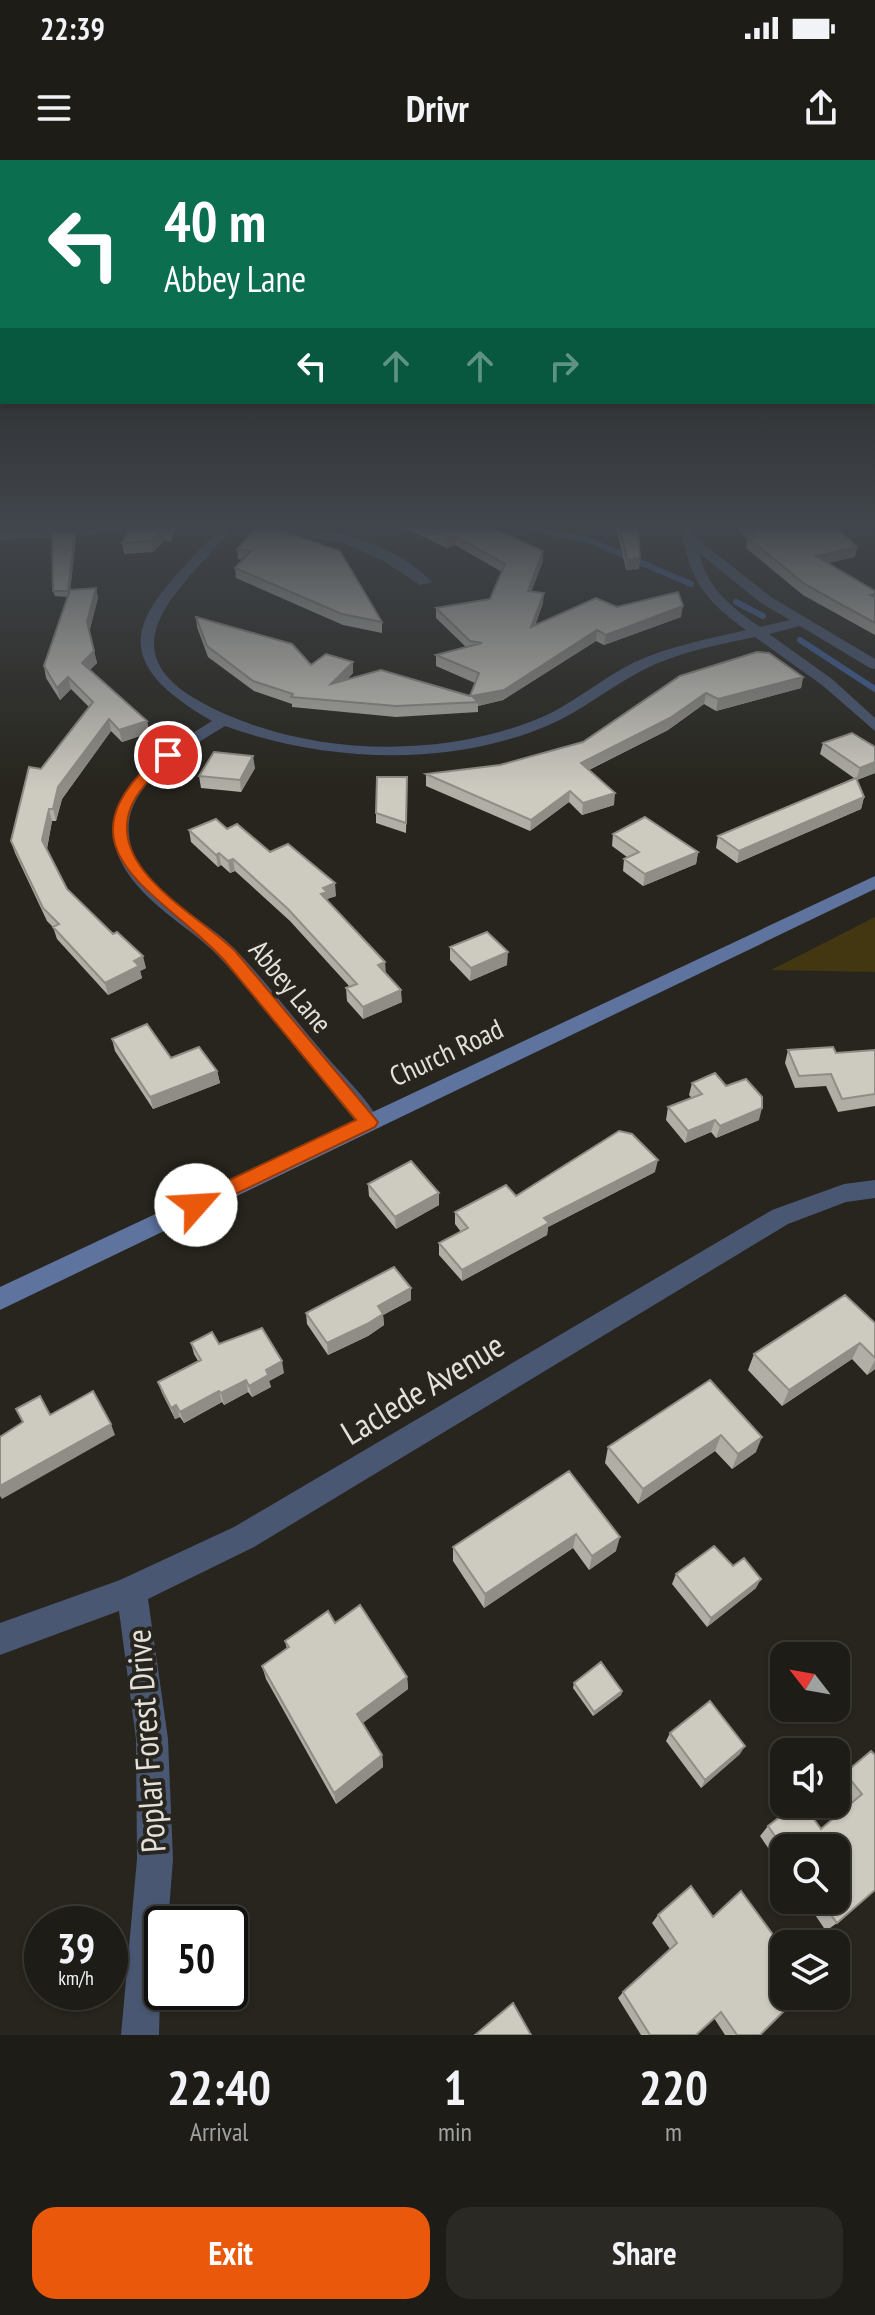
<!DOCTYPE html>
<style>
body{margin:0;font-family:"PT Sans Narrow",sans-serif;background:#2a2923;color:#f1f3f6;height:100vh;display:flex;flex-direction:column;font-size:30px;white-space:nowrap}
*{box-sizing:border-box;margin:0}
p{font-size:26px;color:#a0a1a1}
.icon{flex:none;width:44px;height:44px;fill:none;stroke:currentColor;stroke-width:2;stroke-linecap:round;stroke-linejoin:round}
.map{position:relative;height:1875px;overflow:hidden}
.drawer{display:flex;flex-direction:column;background:#1d1c16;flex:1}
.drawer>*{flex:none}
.hud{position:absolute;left:0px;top:0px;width:876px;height:244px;box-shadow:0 2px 6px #0004,0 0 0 2px #3b3a35;background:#0b6e4f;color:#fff;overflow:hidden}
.needle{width:52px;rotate:301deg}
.fabs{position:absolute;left:770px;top:1482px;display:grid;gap:16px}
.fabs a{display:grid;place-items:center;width:80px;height:80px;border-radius:16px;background:#1d1c16;box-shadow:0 2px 6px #0004,0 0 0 2px #3b3a35;font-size:40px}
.speed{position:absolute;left:24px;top:1746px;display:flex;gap:16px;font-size:40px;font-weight:700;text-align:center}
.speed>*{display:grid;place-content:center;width:104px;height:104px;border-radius:50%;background:#1d1c16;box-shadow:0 2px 6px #0004,0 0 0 2px #3b3a35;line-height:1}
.speed small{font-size:20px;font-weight:400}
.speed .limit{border:4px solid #111;border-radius:12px;background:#fff;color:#111}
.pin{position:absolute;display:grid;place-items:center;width:68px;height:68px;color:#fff;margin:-34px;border:4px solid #fff;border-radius:50%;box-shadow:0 2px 8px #0007}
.me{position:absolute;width:88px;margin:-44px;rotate:64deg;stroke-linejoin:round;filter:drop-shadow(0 0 6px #0008)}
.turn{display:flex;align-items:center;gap:28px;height:168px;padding:0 32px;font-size:36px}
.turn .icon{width:104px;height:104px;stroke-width:2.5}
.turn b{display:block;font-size:56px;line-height:68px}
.lanes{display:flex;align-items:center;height:76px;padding:0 32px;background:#0003;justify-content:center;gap:40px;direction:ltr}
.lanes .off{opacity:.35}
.eta{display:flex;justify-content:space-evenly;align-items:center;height:136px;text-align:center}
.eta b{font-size:48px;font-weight:800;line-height:56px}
.action{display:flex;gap:16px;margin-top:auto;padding:16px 32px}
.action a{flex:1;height:92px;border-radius:24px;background:#ea580c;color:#fff;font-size:32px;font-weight:800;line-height:92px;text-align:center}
.action a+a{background:#2a2923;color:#f1f3f6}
.status{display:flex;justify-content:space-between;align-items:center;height:56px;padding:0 40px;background:#1d1c16;direction:ltr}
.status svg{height:22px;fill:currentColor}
header{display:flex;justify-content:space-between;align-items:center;height:104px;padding:0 32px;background:#1d1c16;font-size:36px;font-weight:800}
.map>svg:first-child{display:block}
.green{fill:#433712}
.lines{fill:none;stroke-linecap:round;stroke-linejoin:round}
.stream{stroke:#3f5c9a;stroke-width:6}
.minor{fill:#4a5772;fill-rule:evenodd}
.secondary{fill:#5e739e;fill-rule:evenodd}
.wall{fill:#b0aea5}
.shaded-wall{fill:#908d86}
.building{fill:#cdcac0;stroke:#908d86;stroke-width:2}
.route{fill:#ea580c;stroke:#983908;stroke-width:2}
.labels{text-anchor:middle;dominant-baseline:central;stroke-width:8;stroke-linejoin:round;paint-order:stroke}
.street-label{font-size:28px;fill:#e2e0db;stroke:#27251d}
.near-street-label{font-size:34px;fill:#e2e0db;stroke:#27251d}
</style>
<div class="status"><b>22:39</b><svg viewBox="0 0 49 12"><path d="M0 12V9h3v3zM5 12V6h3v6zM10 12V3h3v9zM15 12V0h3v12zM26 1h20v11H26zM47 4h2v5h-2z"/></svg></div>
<header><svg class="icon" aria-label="menu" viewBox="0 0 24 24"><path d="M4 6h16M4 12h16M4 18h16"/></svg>Drivr<svg class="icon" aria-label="share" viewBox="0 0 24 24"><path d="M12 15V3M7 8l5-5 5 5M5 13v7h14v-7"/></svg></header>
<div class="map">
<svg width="875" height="1875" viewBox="0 0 875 1875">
<rect width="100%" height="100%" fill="#27251d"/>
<path class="green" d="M875,757V812L771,810Z"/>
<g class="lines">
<path class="stream" d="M529,368L586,379L691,424
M736,442L763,456
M800,480L875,529"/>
<path class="minor" d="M74,368H130L124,372L0,380V372Z
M220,368H232C191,421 99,485 199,541C296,595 432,601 535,560C571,546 600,519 635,502C669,486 709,479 746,470C704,440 689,419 681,368H693L695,377L771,437L875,499V509L870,508L800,466L769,474L832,519L875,558V571L822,525L755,477C717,485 678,492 643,510C611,526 582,551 549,565C449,608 325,602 225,566C188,589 123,624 129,675C134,729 202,755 235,789C267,823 296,861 326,896C344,917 367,938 380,962L377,968H361C315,912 271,852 221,799C199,775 170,759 147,736C68,658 144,603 212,561C88,490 149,445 220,368ZM699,393L761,443L790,460L760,467C730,446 708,429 699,393Z
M260,368C317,363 390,379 432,422L420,425L382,400L346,384Z
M875,1020V1038L846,1042L788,1064L254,1387L148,1439L168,1579L173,1699L168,1764H162L159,1875H121L137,1699L136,1579L119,1451L0,1495V1463L120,1420L234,1367L772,1050L844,1024Z"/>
<path class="secondary" d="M875,716V729L0,1150V1127Z"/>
</g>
<path class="wall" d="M130,368H176L171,382L165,380L153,392L124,394L122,383Z
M404,368H492L543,391V401L531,432L543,443L535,466L617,447L681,457L604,485L596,481L503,540L478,546V552L396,557L292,547V544L254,531L208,497L197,467L196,457L311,505L353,502V513L346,520L470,536L475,523L436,506V495L466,487L436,458V448L490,439L502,412L455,385L447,388Z
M616,368H638L640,398L639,409L626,410Z
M737,368H837L857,387L855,397L828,403L875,431V475L803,435L746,388L747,379Z
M76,378L70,432L96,428L98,438L89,472L97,503L89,510L147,561L149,573L122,582L111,571L62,639L56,661H52L47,689L67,729L146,808L140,811L142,818L108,835L57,779L53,767L47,761L15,693L11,681L41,609L89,547L71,529L60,540L46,518L44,506L68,437L55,436L53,431Z
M237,389L340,391L382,462V473L343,465L236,418L235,408L243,400L238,399Z
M680,516L803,517L801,528L716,551L704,544L668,570L589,610L614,645L582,655L569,642L530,671L426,626V614L500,605L583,582Z
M823,583L875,587V613L857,620L864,637L861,649L737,703L716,688L718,676L854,618L820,594Z
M255,608L241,632L201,628L199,616Z
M407,617L406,673L376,663V653Z
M227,669L270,692L336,736L327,739V741L385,813L402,842L363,859L347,841L346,828L350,827L290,761L235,711L230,713L221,705L218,707L191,682L189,670Z
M613,674L698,692L696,704L643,726L623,711L624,699L627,697L612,686Z
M450,787L507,805L470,821L450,800Z
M112,879L171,898L217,911L220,923L153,949L115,891Z
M788,890L836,893L875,890V946L838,952L826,926L795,928L785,903Z
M692,923L759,960L716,978L711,972L685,983L666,960L668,947L692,938L689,935Z
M655,1012L548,1067L547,1075L462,1121L439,1095V1083L461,1072L455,1064V1052L516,1036Z
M368,1024L439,1033V1045L396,1069L369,1036Z
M411,1140L383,1155L384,1165L368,1176L328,1195L307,1164L306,1153Z
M875,1163V1209L867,1215L852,1199L782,1246L748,1210L754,1194Z
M191,1183L219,1184L284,1213L269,1221L271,1227L252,1237L248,1232L224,1245L222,1242L184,1263L180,1257L175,1259L162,1233L158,1222L198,1201L194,1194Z
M710,1220L756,1292L732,1309L715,1291L638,1344L605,1303L608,1287Z
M569,1311L616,1391L589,1410L573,1388L484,1448L453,1401V1387Z
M733,1406L756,1428L707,1467L672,1424L676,1414Z
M335,1463L407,1517L408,1529L362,1563L382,1595L383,1607L336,1644L266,1519L262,1506L287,1489L285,1481Z
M574,1523L622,1531L621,1535L593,1556L573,1528Z
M670,1573L740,1594L701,1628L666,1581Z
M871,1591L837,1763L826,1771L805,1740H836L784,1688V1711L760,1676L768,1666L821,1669L851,1644L836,1625V1622L845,1613Z
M658,1755L713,1757L772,1797L760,1875H725L714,1858L696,1875H641L618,1838L623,1832L670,1789L652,1763Z"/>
<path class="shaded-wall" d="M171,368H176L171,382L169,372Z
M163,370L165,380L153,392L151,381Z
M75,373L76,378L69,437L68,431Z
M455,376V385L447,388V378Z
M857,387L855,397L814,405L816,396Z
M543,391V401L527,442L528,431Z
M640,398L639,409L626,410L627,400Z
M96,428L98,438L89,473L87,462Z
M544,433L543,443L530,478L531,467Z
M683,446L681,457L604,485L606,475Z
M597,470L596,481L503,540L478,546V542L472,536Z
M94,491L97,503L85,515L82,503Z
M353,502V513L332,535L331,524Z
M68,517L71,529L60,540L57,528Z
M803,517L801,528L716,551L718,539Z
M706,533L704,544L668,570L580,614L581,603Z
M109,559L111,571L62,639L56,661L53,649L58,627Z
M147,561L149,573L122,582L119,570Z
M253,596L255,608L241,632L240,620Z
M875,602V613L856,620L860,608Z
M570,631L569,642L530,671L531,660Z
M615,633L614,645L582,655L583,643Z
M864,637L861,649L737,703L739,691Z
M49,649L52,661L46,693L42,680Z
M698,692L696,704L643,726L645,714Z
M219,693L221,705L218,707L216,695Z
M233,699L235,711L230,713L228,701Z
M335,723L336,736L327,739L328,744L321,734L323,728Z
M508,792L507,805L470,821L471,808Z
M143,796L146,808L140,811L142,818L108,835L105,823L134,801Z
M385,802L386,814L378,805Z
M401,830L402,842L363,859V847Z
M217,911L220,923L153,949L150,937Z
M762,948L759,960L716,978L720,966Z
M715,960L711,972L685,983L688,971Z
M658,1000L655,1012L548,1067L547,1075L462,1121V1110L544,1058Z
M439,1033V1045L396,1069L395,1057Z
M411,1128V1140L383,1155L384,1165L368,1176L328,1195L327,1183L378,1146Z
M860,1183L852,1199L782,1246L789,1230Z
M875,1200V1209L867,1215Z
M282,1201L284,1213L269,1221L271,1227L252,1237L249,1226L266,1210Z
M246,1220L248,1232L224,1245L221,1233Z
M219,1231L222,1242L184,1263L180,1252Z
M176,1245L180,1257L175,1259L171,1248Z
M111,1264L115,1275L2,1339L0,1336V1326Z
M721,1275L715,1291L638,1344L643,1329Z
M762,1277L756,1292L732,1309L738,1294Z
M576,1374L573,1388L484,1448L485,1434Z
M620,1377L616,1391L589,1410L592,1396Z
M761,1419L756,1428L707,1467L711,1458Z
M407,1517L408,1529L359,1566L357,1554Z
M622,1531L621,1535L593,1556L594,1552Z
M745,1586L740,1594L701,1628L705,1620Z
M382,1595L383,1607L336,1644L334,1633Z"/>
<path class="building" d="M130,368H171L169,372L163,370L151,381L122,383Z
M256,368H273L340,391L382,462L342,454L235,408L251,391L237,389Z
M423,368H492L543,391L528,431L544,433L531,467L596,438L617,447L678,432L683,446L606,475L597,470L504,530L472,536L478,542L396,546L291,537L293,534L253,521L207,486L196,457L292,484L311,505L326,494L353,502L331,524L381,510L470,536L479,513L436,495L482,483L470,481L436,448L490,439L505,404L455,376L447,378Z
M620,368H638L640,398L627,400Z
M748,368H837L857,387L816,396L875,431V434L871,435L875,437V463L806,425L748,378L757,377Z
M75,373L68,431H53L52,374Z
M96,428L87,462L94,491L82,503L147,561L119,570L109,559L58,627L53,649H49L42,680L67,729L113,774L117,772L143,796L134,801L139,806L105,823L53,767L59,764L43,748L11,681L29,607L41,609L93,542L68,517L57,528L44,506L70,430Z
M757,492L769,493L803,517L718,539L706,533L670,558L581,603L615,633L583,643L570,631L531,660L426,614L500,605L583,582L680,516Z
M852,573L875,587V602L860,608L823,583Z
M214,592L253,596L240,620L199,616Z
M377,617H407L406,663L376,653Z
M856,618L864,637L739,691L718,676Z
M645,657L698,692L645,714L624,699L639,692L613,674Z
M216,659L227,669L237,664L270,692L288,684L335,723L323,728L327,732L321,734L385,802L378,805L401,830L363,847L346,828L357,824L288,749L233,699L228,701L219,693L216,695L189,670Z
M487,772L508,792L471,808L450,787Z
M147,864L171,898L199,887L217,911L150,937L112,879Z
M833,887L836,893L875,890V934L842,939L831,914L799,916L788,890Z
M715,913L726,926L746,919L762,937V948L720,966L715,960L688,971L668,947L702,934L692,923Z
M619,971L632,974L658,1000L544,1058L549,1063L462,1110L439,1083L468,1068L455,1052L506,1025L516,1036Z
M411,1001L439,1033L395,1057L368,1024Z
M394,1107L411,1128L378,1146L383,1154L367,1164L327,1183L306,1153Z
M845,1135L875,1163V1198L860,1183L789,1230L754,1194Z
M262,1168L282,1201L266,1210L268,1215L249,1226L246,1220L221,1233L219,1231L180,1252L176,1245L171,1248L158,1222L201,1200L191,1183L212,1172L219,1184Z
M710,1220L762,1277L738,1294L721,1275L643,1329L608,1287Z
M93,1231L111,1264L0,1326V1277L23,1262L16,1249L40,1236L50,1255Z
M569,1311L620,1377L592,1396L576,1374L485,1434L453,1387Z
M714,1386L733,1406L744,1398L761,1419L711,1458L676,1414Z
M360,1445L407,1517L357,1554L382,1595L334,1633L262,1506L289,1487L285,1481L328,1451L335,1463Z
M601,1502L622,1531L594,1552L574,1523Z
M710,1541L745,1586L705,1620L670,1573Z
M871,1591L875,1595V1730L837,1763L820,1740H836V1688L784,1689L768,1666L797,1644H803L821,1669L862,1634L845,1613Z
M691,1726L713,1757L741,1731L782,1787L772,1797L784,1814V1836H799L760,1875H737L721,1852L696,1875H650L623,1832L677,1783L658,1755Z
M513,1843L531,1875H475Z"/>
<linearGradient id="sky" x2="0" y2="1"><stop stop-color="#151410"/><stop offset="0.58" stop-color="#41464c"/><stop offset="1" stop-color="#41464c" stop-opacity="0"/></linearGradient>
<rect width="875" height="630" fill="url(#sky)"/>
<path class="route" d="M163,592L174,595C159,612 140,625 131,647C106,710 200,755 236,792L378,962L375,967L196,1053L189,1051L186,1045L189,1039L356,960L224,800C160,730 47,690 163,592Z"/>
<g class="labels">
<g class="street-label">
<text transform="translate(291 826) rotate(50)">Abbey Lane</text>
<text transform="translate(446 892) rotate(-25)">Church Road</text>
</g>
<g class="near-street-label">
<text transform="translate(422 1228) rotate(-31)">Laclede Avenue</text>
<text transform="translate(145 1581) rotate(-94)">Poplar Forest Drive</text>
</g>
</g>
</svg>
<div class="fabs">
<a><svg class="needle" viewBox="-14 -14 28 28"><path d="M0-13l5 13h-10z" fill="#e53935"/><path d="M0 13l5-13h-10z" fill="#a0a1a1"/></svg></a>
<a><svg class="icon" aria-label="sound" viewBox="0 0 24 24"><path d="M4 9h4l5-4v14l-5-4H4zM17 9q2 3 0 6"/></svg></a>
<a><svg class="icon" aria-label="search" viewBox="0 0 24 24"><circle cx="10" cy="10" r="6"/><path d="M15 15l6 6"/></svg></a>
<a><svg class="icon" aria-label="layers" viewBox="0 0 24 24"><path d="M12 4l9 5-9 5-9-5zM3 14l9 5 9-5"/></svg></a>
</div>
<div class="speed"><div>39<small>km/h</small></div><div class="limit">50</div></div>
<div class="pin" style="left:168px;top:595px;background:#d93025"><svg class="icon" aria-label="arrive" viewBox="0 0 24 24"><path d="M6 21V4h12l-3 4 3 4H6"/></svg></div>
<svg class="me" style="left:196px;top:1045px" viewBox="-20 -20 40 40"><circle r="19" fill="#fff"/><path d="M0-13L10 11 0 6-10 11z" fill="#ea580c"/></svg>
<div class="hud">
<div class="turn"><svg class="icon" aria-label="left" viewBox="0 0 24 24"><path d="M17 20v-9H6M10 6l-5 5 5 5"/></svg><div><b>40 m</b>Abbey Lane</div></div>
<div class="lanes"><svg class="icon" aria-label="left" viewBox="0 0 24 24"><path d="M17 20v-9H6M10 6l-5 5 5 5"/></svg><svg class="icon off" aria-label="ahead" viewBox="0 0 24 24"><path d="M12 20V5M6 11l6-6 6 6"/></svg><svg class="icon off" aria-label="ahead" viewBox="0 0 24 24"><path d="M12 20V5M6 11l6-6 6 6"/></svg><svg class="icon off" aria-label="right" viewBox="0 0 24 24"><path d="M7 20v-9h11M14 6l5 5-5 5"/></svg></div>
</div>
</div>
<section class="drawer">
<div class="eta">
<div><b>22:40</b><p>Arrival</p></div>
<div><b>1</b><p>min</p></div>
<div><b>220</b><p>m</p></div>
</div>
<div class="action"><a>Exit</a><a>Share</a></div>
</section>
